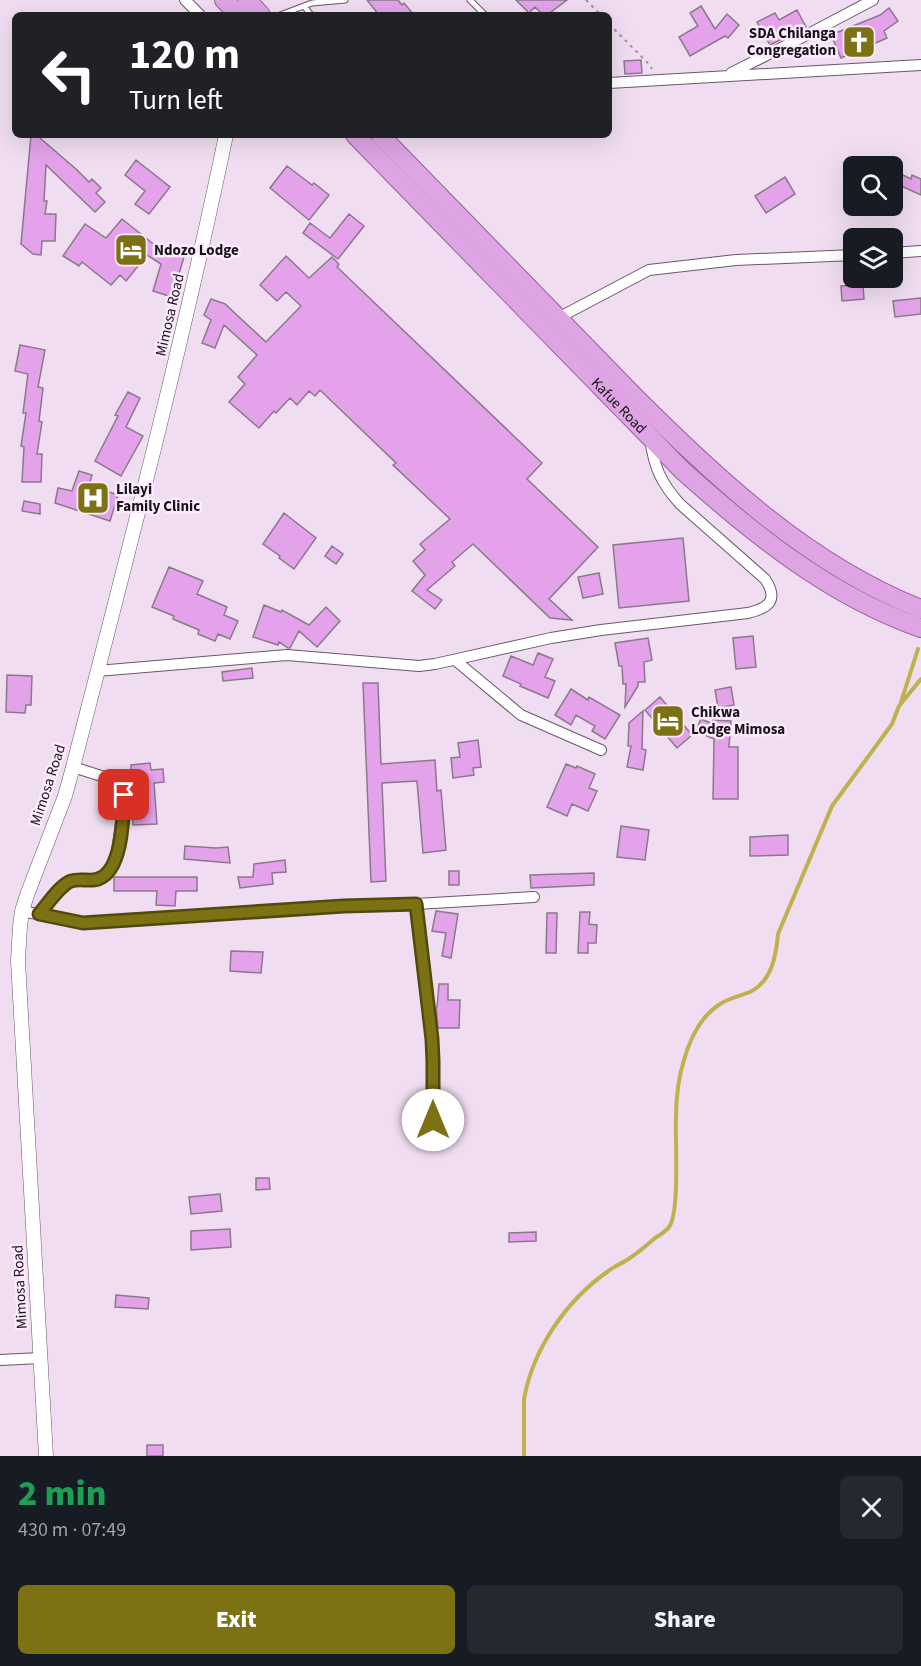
<!DOCTYPE html>
<meta charset="utf-8">
<style>
body{margin:0;font-family:"Source Sans 3",sans-serif;background:#242831;color:#f1f3f6;height:100vh;display:flex;flex-direction:column;font-size:22px;white-space:nowrap}
*{box-sizing:border-box;margin:0}
p{font-size:20px;color:#9ea1a6}
.icon{flex:none;width:33px;height:33px;fill:none;stroke:currentColor;stroke-width:2;stroke-linecap:round;stroke-linejoin:round}
.map{position:relative;height:1456px;overflow:hidden}
.details{display:flex;flex-direction:column;background:#171b24;flex:1}
.details>*{flex:none}
.guide{position:absolute;left:12px;top:12px;width:600px;height:126px;border-radius:9px;box-shadow:0 6px 24px #0002;background:#202124;color:#fff;overflow:hidden}
.buttons{position:absolute;left:843px;top:156px;display:grid;gap:12px}
.buttons a{display:grid;place-items:center;width:60px;height:60px;border-radius:9px;background:#171b24;box-shadow:0 6px 24px #0002;font-size:30px}
.pin{position:absolute;display:grid;place-items:center;width:51px;height:51px;color:#fff;margin:-26px;border-radius:12px;box-shadow:0 3px 9px #0006}
.me{position:absolute;width:66px;margin:-33px;rotate:0deg;stroke-linejoin:round;filter:drop-shadow(0 0 4px #0008)}
.turn{display:flex;align-items:center;gap:21px;height:126px;padding:0 18px;font-size:27px}
.turn .icon{width:78px;height:78px;stroke-width:2.5}
.turn b{display:block;font-size:42px;line-height:51px}
.round{display:grid;place-items:center;flex:none;width:63px;height:63px;border-radius:9px;background:#242831}
.summary{display:flex;align-items:center;justify-content:space-between;height:102px;padding:0 18px}
h1{font-size:36px;font-weight:800;line-height:45px;color:#1e9e55}
.primary-button{display:flex;gap:12px;margin-top:auto;padding:12px 18px}
.primary-button a{flex:1;height:69px;border-radius:9px;background:#7d7213;color:#fff;font-size:24px;font-weight:800;line-height:69px;text-align:center}
.primary-button a+a{background:#242831;color:#f1f3f6}
.map>svg:first-child{display:block}
.lines{fill:none;stroke-linecap:round;stroke-linejoin:round}
.stream{stroke:#beb14e;stroke-width:4}
.building{fill:#e4a2ea;stroke:#8a798b;stroke-width:1.5}
.service-casing{stroke:#685869;stroke-width:7}
.minor-casing{stroke:#685869;stroke-width:12}
.tertiary-casing{stroke:#685869;stroke-width:15}
.trunk-casing{stroke:#946298;stroke-width:20}
.path{stroke:#9e909f;stroke-width:2;stroke-dasharray:3 4.5;stroke-linecap:butt}
.service{stroke:#fff;stroke-width:5}
.minor{stroke:#fff;stroke-width:10}
.tertiary{stroke:#fff;stroke-width:14}
.trunk{stroke:#dea4e4;stroke-width:18}
.route-casing{stroke:#514a0c;stroke-width:15}
.route{stroke:#7d7213;stroke-width:10}
.labels{text-anchor:middle;dominant-baseline:central;stroke-width:5;stroke-linejoin:round;paint-order:stroke}
.poi-label{font-size:15px;font-weight:bold;fill:#181219;stroke:#fdeafe;text-anchor:start}
.street-label{font-size:15px;fill:#181219;stroke:#fdeafe}
</style>
<div class="map">
<svg width="921" height="1456" viewBox="0 0 921 1456">
<rect width="100%" height="100%" fill="#f0ddf1"/>
<g class="lines">
<path class="stream" d="M901,702L918,649
M524,1456V1399C533,1349 566,1301 607,1272C614,1266 623,1263 630,1258C639,1252 647,1245 655,1238C660,1235 666,1231 669,1227C680,1213 675,1139 676,1118C676,1099 678,1079 684,1060C690,1039 701,1016 720,1004C729,998 740,996 750,992C772,981 776,956 778,934L832,806L892,724L899,706L921,679"/>
</g>
<path class="building" d="M367,0H398L402,5L404,3L414,15H379Z
M516,0H567L547,15H543L535,7L529,13Z
M701,6L715,29L727,14L739,25L728,38L725,36L690,56L679,37L698,26L690,13Z
M889,8L898,21L884,31L887,38L841,58L831,35L880,15Z
M797,10L806,27L770,45L757,22L775,13L779,20Z
M641,60L642,73L625,74L624,61Z
M31,135H41L40,138L76,169L89,182L92,179L101,188L96,193L105,202L95,212L46,165L44,201H47L45,214H56L55,241H42L41,255L33,254L21,244Z
M136,160L170,187L149,214L135,204L145,191L125,175Z
M287,166L312,185L314,183L329,195L309,220L270,188Z
M903,175L911,179L912,175L921,179V195L899,185Z
M785,177L795,194L766,213L755,196Z
M349,214L364,226L338,259L303,233L310,223L330,238Z
M122,219L156,246L164,251L184,257L172,297L153,291L161,264L147,255L126,281L120,275L111,285L82,262L79,266L63,256L85,224L106,238Z
M286,256L309,278L332,257L339,264L337,267L542,463L527,479L598,547L549,599L572,620L550,618L473,544L452,562L455,566L427,590L442,600L435,609L412,591L425,575L413,561L425,550L420,544L450,519L393,465L396,463L320,390L315,396L309,391L297,405L290,398L276,413L274,411L259,428L229,402L245,384L238,377L257,355L224,325L215,348L202,343L211,320L204,315L211,299L225,304L266,342L301,306L286,292L277,301L260,285Z
M863,285L864,299L842,301L841,286Z
M921,298V314L895,317L893,301Z
M20,345L45,350L38,387L43,388L39,421L42,422L37,454H42L41,482H22L24,447L21,446L26,413H23L28,374L15,371Z
M128,392L140,398L126,427L143,436L121,476L95,461L118,416L115,415Z
M79,471L92,475L89,485L118,495L110,521L55,503L58,488L72,491Z
M24,501L40,504V514L22,511Z
M284,513L316,538L294,569L279,558L280,556L263,544Z
M683,538L689,601L619,608L613,545Z
M332,546L343,554L336,564L325,556Z
M169,567L203,581L197,594L227,607L224,615L238,621L230,639L218,634L215,641L198,634L199,630L173,619L174,616L152,607Z
M599,573L603,594L583,598L578,577Z
M264,605L281,612L282,610L309,625L326,607L340,621L317,647L299,631L290,648H288L279,642L278,645L253,637Z
M753,636L756,667L736,669L733,638Z
M648,638L652,660L644,662L645,682H638V686L625,707L626,684H623L622,666H619L615,643Z
M538,653L553,659L545,677L555,681L548,698L520,686L521,684L503,676L511,656L533,665Z
M252,668L253,678L223,681L222,672Z
M7,675L32,676L31,705H26L25,713L6,712Z
M363,683H378L381,764L435,760L437,791L441,790L446,850L423,853L417,781L382,783L386,881L371,882Z
M731,687L734,705L718,708L715,690Z
M571,689L588,700L589,697L620,715L605,739L592,731L595,726L576,715L571,725L555,715Z
M660,697L692,735L677,748L645,710Z
M643,711L642,749L646,750L643,770L627,767L631,746H628L629,723Z
M701,719L713,724V720L731,721L729,747H738V799H713L714,739L696,731Z
M478,740L481,767L473,768L474,775L453,778L451,758L460,757L458,743Z
M150,763L151,770L163,769L164,782L154,783L157,824L133,825L132,803H130L131,765Z
M566,764L576,768L577,766L595,774L589,788L597,791L588,811L572,804L567,816L547,807Z
M621,826L649,830L645,860L617,857Z
M788,835V855L750,856V837Z
M185,846L216,848L228,847L230,863L184,859Z
M285,860L286,872L272,873L273,884L240,888L238,877H253L254,864Z
M449,871H459V885H449Z
M594,873V885L531,888L530,875Z
M114,877H197V891H176L175,906L156,905L157,891H114Z
M436,911L458,914L451,958L442,956L446,933L432,931Z
M580,912H590L589,924L597,925L596,943H588V953H578Z
M547,913H557L556,953H546Z
M231,951L263,952L261,973L230,971Z
M439,984H448V1000H460L459,1028H438L436,1007H437Z
M256,1178H269L270,1189L256,1190Z
M220,1194L222,1211L191,1214L189,1197Z
M230,1229L231,1247L191,1250V1231Z
M536,1232V1241L509,1242V1233Z
M116,1295L149,1298L148,1309L115,1307Z
M147,1445H163V1456H147Z"/>
<g class="lines">
<defs>
<path id="service" d="M470,0L485,15
M304,6L311,15
M280,15L312,3L345,0"/>
<path id="minor" d="M185,0L200,15
M731,73L797,40L873,0
M609,83L921,65
M892,253L921,251
M558,318L649,270L736,260L854,255
M455,660L521,715L601,750
M97,671L287,655L419,666L435,664L551,638L601,630L748,613C769,608 779,600 765,579L680,504C661,483 654,467 650,439
M416,904L432,1039L433,1061V1120
M22,911L83,923L344,906L416,904L534,897
M39,914L66,884L75,880L100,879L108,873L116,858L123,809V787L117,781L73,767
M0,1360L41,1358"/>
<path id="tertiary" d="M46,1456L18,961L20,926L22,911L27,895L65,796L73,767C127,557 182,347 226,135"/>
<g id="trunk">
<path d="M224,0L239,15"/>
<path d="M247,0L261,15"/>
<path id="s1" d="M355,135L682,470C753,534 830,596 921,628"/>
<path d="M380,135L634,396C718,480 809,565 921,609"/>
</g>
</defs>
<use href="#service" class="service-casing"/>
<use href="#minor" class="minor-casing"/>
<use href="#tertiary" class="tertiary-casing"/>
<use href="#trunk" class="trunk-casing"/>
<path class="path" d="M586,0L601,15
M609,24L647,62L652,69"/>
<use href="#service" class="service"/>
<use href="#minor" class="minor"/>
<use href="#tertiary" class="tertiary"/>
<use href="#trunk" class="trunk"/>
</g>
<g class="lines">
<defs>
<path id="route" d="M124,795C123,816 123,871 98,879C90,882 80,878 71,881C60,885 47,905 39,914L83,923L344,906L416,904L432,1039L433,1061V1120"/>
</defs>
<use href="#route" class="route-casing"/>
<use href="#route" class="route"/>
</g>
<defs>
<symbol id="church-square" viewBox="-11 -11 22 22"><rect x="-9" y="-9" width="18" height="18" rx="4" fill="#7d7213" stroke="#fdeafe"/><path d="M-1.2-6h2.4v3.5h3.3v2.4h-3.3V6h-2.4V-.1h-3.3v-2.4h3.3Z" fill="#fff"/></symbol>
<symbol id="hotel-square" viewBox="-11 -11 22 22"><rect x="-9" y="-9" width="18" height="18" rx="4" fill="#7d7213" stroke="#fdeafe"/><path d="M-6-4.5h1.5V1H6V5H4.5V3h-9V5H-6ZM-4 0a1.8 1.8 0 1 1 3.6 0ZM.5 0V-2.5h3Q6-2.5 6 0Z" fill="#fff"/></symbol>
<symbol id="hospital-square" viewBox="-11 -11 22 22"><rect x="-9" y="-9" width="18" height="18" rx="4" fill="#7d7213" stroke="#fdeafe"/><path d="M-5-5h3v3.5h4V-5h3V5h-3V1.5h-4V5h-3Z" fill="#fff"/></symbol>
</defs>
<g fill-rule="evenodd">
<use href="#church-square" x="840" y="23" width="38" height="38"/>
<use href="#hotel-square" x="112" y="231" width="38" height="38"/>
<use href="#hospital-square" x="74" y="479" width="38" height="38"/>
<use href="#hotel-square" x="649" y="702" width="38" height="38"/>
</g>
<g class="labels">
<g class="poi-label">
<text x="836" y="33" text-anchor="end">SDA Chilanga<tspan x="836" dy="17">Congregation</tspan></text>
<text x="154" y="250">Ndozo Lodge</text>
<text x="116" y="489">Lilayi<tspan x="116" dy="17">Family Clinic</tspan></text>
<text x="691" y="712">Chikwa<tspan x="691" dy="17">Lodge Mimosa</tspan></text>
</g>
<g class="street-label">
<text transform="translate(170 315) rotate(-77)">Mimosa Road</text>
<text stroke="none"><textPath href="#s1" startOffset="378">Kafue Road</textPath></text>
<text transform="translate(48 785) rotate(-72)">Mimosa Road</text>
<text transform="translate(20 1287) rotate(-93)">Mimosa Road</text>
</g>
</g>
</svg>
<div class="buttons">
<a><svg class="icon" aria-label="search" viewBox="0 0 24 24"><circle cx="10" cy="10" r="6"/><path d="M15 15l6 6"/></svg></a>
<a><svg class="icon" aria-label="layers" viewBox="0 0 24 24"><path d="M12 4l9 5-9 5-9-5zM3 14l9 5 9-5"/></svg></a>
</div>
<div class="pin" style="left:124px;top:795px;background:#d93025"><svg class="icon" aria-label="arrive" viewBox="0 0 24 24"><path d="M6 21V4h12l-3 4 3 4H6"/></svg></div>
<svg class="me" style="left:433px;top:1120px" viewBox="-20 -20 40 40"><circle r="19" fill="#fff"/><path d="M0-13L10 11 0 6-10 11z" fill="#7d7213"/></svg>
<div class="guide">
<div class="turn"><svg class="icon" aria-label="left" viewBox="0 0 24 24"><path d="M17 20v-9H6M10 6l-5 5 5 5"/></svg><div><b>120 m</b>Turn left</div></div>
</div>
</div>
<section class="details">
<div class="summary"><div><h1>2 min</h1><p>430 m · 07:49</p></div><a class="round"><svg class="icon" aria-label="close" viewBox="0 0 24 24"><path d="M6 6l12 12M18 6L6 18"/></svg></a></div>
<div class="primary-button"><a>Exit</a><a>Share</a></div>
</section>
